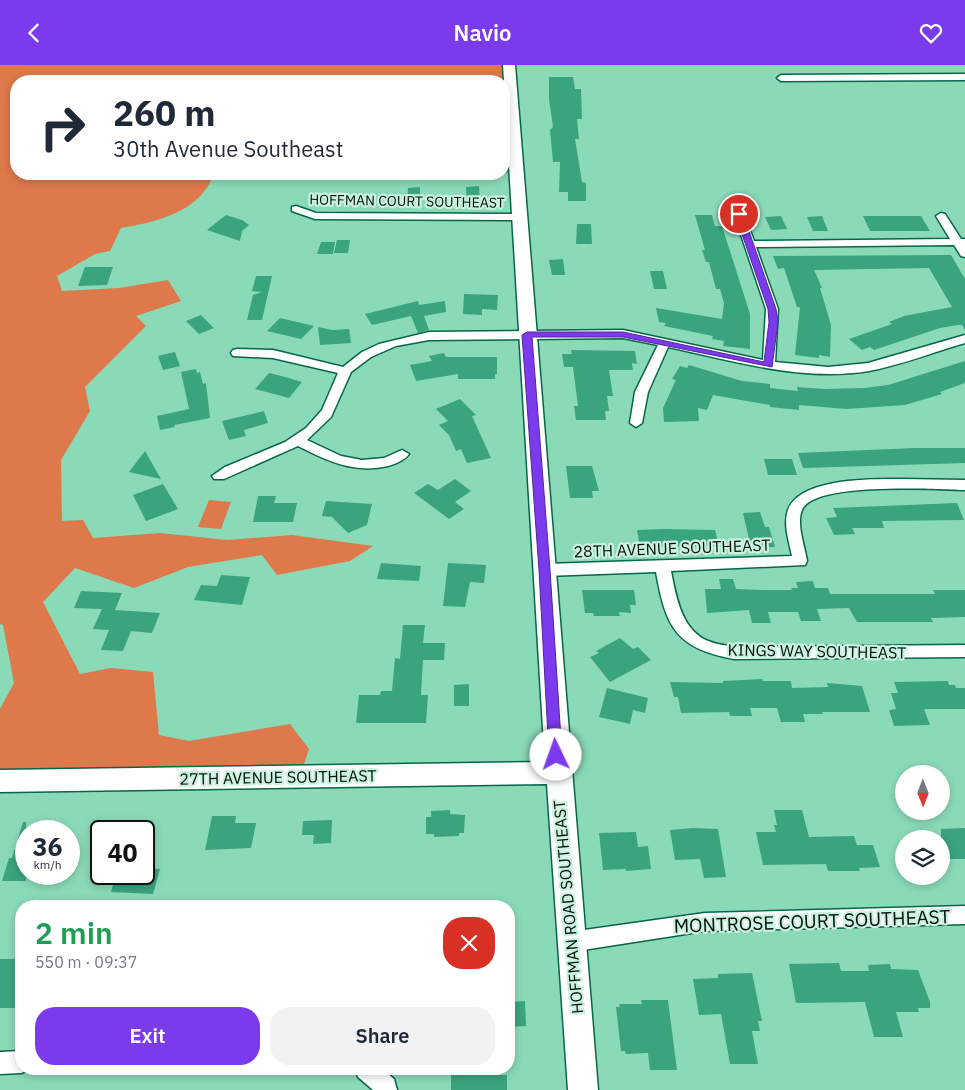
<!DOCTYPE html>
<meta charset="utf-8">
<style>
body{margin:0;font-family:"IBM Plex Sans",sans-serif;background:#f2f2f3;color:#1f2937;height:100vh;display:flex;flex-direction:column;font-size:19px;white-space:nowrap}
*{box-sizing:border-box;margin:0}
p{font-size:16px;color:#747a83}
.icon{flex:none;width:28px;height:28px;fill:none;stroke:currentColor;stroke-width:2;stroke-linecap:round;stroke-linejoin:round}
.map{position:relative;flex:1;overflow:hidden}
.details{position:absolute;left:15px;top:835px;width:500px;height:175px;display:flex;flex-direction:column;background:#fff;border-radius:20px;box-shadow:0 2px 8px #0003}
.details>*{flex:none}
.guide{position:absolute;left:10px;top:10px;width:500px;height:105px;border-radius:20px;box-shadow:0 2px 8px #0003;background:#fff;color:#1f2937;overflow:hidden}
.needle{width:32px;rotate:179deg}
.buttons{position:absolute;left:895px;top:700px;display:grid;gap:10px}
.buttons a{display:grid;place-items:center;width:55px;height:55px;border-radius:50%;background:#fff;box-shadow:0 2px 8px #0003;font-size:25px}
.speed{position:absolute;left:15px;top:755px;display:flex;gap:10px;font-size:25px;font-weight:700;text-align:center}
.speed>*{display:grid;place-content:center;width:65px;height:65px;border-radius:50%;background:#fff;box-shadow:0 2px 8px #0003;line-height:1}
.speed small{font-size:12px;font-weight:400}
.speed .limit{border:2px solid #111;border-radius:8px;background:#fff;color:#111}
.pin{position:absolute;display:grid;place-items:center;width:42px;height:42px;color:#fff;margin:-21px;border:2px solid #fff;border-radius:50%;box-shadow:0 1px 5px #0007}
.me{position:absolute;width:55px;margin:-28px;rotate:357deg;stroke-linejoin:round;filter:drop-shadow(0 0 4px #0008)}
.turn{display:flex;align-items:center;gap:18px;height:105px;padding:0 20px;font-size:22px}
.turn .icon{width:65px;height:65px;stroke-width:2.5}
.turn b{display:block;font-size:35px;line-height:42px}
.round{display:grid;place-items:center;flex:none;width:52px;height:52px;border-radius:20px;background:#f2f2f3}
.summary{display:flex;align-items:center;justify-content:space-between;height:85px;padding:0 20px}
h1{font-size:30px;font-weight:600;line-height:38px;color:#1e9e55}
.cta{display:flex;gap:10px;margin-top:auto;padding:10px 20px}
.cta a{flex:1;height:58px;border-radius:20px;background:#7c3aed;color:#fff;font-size:20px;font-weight:600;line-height:58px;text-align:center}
.cta a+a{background:#f2f2f3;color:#1f2937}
header{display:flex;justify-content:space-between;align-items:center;height:65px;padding:0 20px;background:#7c3aed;color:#fff;font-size:22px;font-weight:600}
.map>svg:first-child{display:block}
.green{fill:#dd794a}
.building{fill:#3aa47d}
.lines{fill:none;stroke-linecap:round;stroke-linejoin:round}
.street-casing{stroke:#066649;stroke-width:3}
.secondary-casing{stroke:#066649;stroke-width:3}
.street{fill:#fff;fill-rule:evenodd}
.secondary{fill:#fff;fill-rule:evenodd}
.route{fill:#7c3aed;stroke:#51269a}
.labels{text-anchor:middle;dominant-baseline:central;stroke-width:4.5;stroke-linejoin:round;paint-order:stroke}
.far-street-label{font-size:14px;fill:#001108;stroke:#cbf1df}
.street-label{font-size:16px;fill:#001108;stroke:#cbf1df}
.near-street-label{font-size:19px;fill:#001108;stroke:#cbf1df}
</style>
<header><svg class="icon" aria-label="back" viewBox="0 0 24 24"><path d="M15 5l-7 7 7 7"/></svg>Navio<svg class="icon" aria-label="heart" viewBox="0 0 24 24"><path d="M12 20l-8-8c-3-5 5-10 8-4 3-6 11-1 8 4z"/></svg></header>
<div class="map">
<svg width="965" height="1025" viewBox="0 0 965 1025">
<rect width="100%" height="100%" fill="#8adab7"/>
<path class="green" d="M0,0H509L517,112L504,107V16H16V109H214C200,147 157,157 121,163L110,186L95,189L57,211L62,226L119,223L168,215L181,236L136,251L146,261L85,322L90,346L61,395L62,456L83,455L93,473L160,468L227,475L292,470L373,481L350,496L277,510L262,490L188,502L134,523L75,503L43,537L80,609L111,603L153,607L159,670L189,676L290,659L309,684L300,711L0,716V644L14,618L3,560L0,559Z
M209,435L231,437L221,464L198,462Z"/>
<path class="building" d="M549,12H573L575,24H581L582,54H577L579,74H575L582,117L586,118V136H568V127H559L560,97H553L550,65L553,62L549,34Z
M479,121L480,138H467L466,122Z
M420,122V138H407L408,123Z
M226,150L242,155L249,160L242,166L240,176L207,165Z
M695,150H712L715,161H722L750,249V284L723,281L724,276L712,274L713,271L664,261L666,258L659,257L656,243L722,254L724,238L720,224H716L709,197H706L702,185H705Z
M781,151L787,164L771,165L765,152Z
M822,151L828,166H813L807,152Z
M863,151H921L930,166H870Z
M577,159H591L592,179H576Z
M337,175H350L348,188H334Z
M321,177H335L333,189H317Z
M951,190L965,214V265L962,260H958L940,263L874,285L870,282L862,285L849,274L892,259L889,257L904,251L952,242L929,203L814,205L822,223H820L831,260L830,292L819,290V293L795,290L800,242H797L784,203L778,204L773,191Z
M563,194L565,210H552L549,195Z
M85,202H113L107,220L78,221Z
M650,206H663L667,224H654Z
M256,211H272L262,255H247L253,230L262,227L252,226Z
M464,229L498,230L497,245L482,244V250L463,249Z
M418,236L419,240L445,236L446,247L424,251L429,265L418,268L411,251L372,260L365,249Z
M201,250L214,263L199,269L186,256Z
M280,253L314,261L301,274L267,266Z
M318,262L332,265L349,264L351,278L320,280Z
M571,285L635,286L637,299L632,298L633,305H609L613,331H607L609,346H605L606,355H576L574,341H578L573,302H564L562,289H572Z
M175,287L180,301L163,305L158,291Z
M444,288L446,292H497V309H495V314H458V309L416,316L410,300L432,296L429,291Z
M965,296V318L940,327L942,329L905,340L846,344L799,340V345L770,342V340L713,330L707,345L698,343L699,356L664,357L663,343L676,315L672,314L680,301L687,303L689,300L742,316L770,319V323L798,326L797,322L825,324L864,323L888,320Z
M196,304L197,308L200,307L203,319L206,318L210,353L174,360L175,362L160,365L157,351L189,344L181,307Z
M269,308L285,312L302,317L289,333L255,324Z
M460,334L476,350L472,351L491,393L467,398L461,384L456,386L449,370L439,360L448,356L436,344Z
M264,346L268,358L244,365L246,371L229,375L222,356Z
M915,383H965V398L803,403L798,388Z
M145,386L161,414L129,407Z
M764,394H792L797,410H768Z
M566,401H592L599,426H592L593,433H570Z
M455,414L471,426L455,437L464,444L449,454L414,428L428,419L438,425Z
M163,419L178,444L146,456L133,430Z
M258,431H276L274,438H297L293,457H253Z
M326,436L372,439L367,460L348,468L332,452L322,451Z
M957,438L964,455L882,456L884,463H852L855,469L834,470L826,453L837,452L833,443Z
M760,447L765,462H769L775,482L751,483L743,448Z
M664,464L715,465L719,481L640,482L637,465Z
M381,498L421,501L419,516L377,514Z
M448,498L486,500L484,518L470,517L465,542L443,541Z
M221,510L250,512L242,540L194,535L201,520L217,521Z
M719,514H733L736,524L763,525H792L791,523H798L796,517L813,516L815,523H828L830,529H935L933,525H965V552L931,553L933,557H857L849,543L817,544L821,556H801L798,547H768L771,558H752L749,545L707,548L705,524H721Z
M582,525H634L636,540H630L631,548L619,547L620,551H594L593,548H585Z
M81,526L122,528L115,545L160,548L152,568L131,566L123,586L101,585L109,565L93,564L102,544L74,543Z
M403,560H425L423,578H445L444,595H423L421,630H428L426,658H356L359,630H380L381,626H392L395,593L400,594Z
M620,573L633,584L638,582L651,595L610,617L590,592L599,588L596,586Z
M762,614L763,616H791L792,623L828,622L827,618L862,621L870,647H822L823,649H803L805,657H781L777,643H750L752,651H730L729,647L681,648L678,632H674L670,617L723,618V616Z
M948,616L949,620H955L956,623H965V644H924L930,660L894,661L889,645L896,644L891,628H898L894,617Z
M469,619V641H454V620Z
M607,623L648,633L645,648L633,645L630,659L599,652Z
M450,745V749L465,750L464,768H459V771L434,772V769H426V752H431V746Z
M774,745H802L809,772L854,771L857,780H873L880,802L859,803L860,806H828L826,799L763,800L756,767H776L774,760H777Z
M212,751H236L235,758H256L251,783L205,785Z
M332,755L331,778L313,779L314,770H302L303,756Z
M23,757H26V816H2L9,793H12Z
M693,763L718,764L726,812L704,813L700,794L675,795L670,765Z
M965,763V794H941V764Z
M636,767L638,782L648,781L651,804L626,806V804L603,805L599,768Z
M144,803L160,804L153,829L111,827L116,809H144Z
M0,894H21V943H0Z
M839,898L841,906H869L868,900L890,899L891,904L918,905L930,937V943H918L919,947H896L903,972H874L865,937L796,938L789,899Z
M752,908L762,956H758L760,966H752L758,999H730L721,949L699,950L693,914L718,913V909Z
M641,935H668L677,1005H650L648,988L626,989L625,986H621L616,942H620L619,939H642Z
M525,936L526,961L509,962V937Z
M451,1010H507V1025H451Z"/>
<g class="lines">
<defs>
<path id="street" d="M965,9V15L781,16L777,13L781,10Z
M296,141L316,148L520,149L525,152L520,155L315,154L292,146V142Z
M739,146L744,149L754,176L950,174L936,151L941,148L945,149L961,174H965V192L961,191L954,180L756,182L778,244L775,297L828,302L868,298L965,270V278C934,287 901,300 869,306C802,317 734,296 668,282L648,327L642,358L636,362L630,358L635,327L658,280L623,273L429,275L396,281L371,292L351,307L331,352L307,375L341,391L362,395L384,393L402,385L409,389C405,395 395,399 388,401C355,409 327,396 298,381L224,414H214L212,411L225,402L285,377L306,363L322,345L338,308L273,293L233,291L231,288L233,285L237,284L273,285L343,302L362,287L379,279L429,267L623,265L763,295L766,244L734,149Z
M903,414L965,415V425C936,424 818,417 803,443C795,457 805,481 807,496L805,500L671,506C676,532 682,568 711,577C718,580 726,580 734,582L965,580V592L734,594C676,583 666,563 656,507L545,511L540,509L538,505L540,501L545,499L792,491C789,476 783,459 788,445C800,412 875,414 903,414Z
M965,841V859L705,866L570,887L563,884L560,877L563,870L570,867L705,848Z
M21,986V1004L29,1005L21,1008L0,1009V987Z
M355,1004H382L394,1014L397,1025H373L358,1012Z"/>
<path id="secondary" d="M503,0H515L598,1025H568L547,719L0,727V705L545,697Z"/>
</defs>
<use href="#street" class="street-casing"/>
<use href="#secondary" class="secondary-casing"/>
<use href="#street" class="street"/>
<use href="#secondary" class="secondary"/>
</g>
<path class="route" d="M739,147L743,149L776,244L778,257L772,302L623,272H532L550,505L562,690L560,694H551L549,690L539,505L522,270L527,267H623L764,297L769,257L768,244L735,149Z"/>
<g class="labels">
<g class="far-street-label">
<text transform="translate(407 136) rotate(1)">HOFFMAN COURT SOUTHEAST</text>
</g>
<g class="street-label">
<text transform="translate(672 483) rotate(-2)">28TH AVENUE SOUTHEAST</text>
<text transform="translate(817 586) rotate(1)">KINGS WAY SOUTHEAST</text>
<text transform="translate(278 712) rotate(-1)">27TH AVENUE SOUTHEAST</text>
<text transform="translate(568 842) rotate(-95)">HOFFMAN ROAD SOUTHEAST</text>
</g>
<g class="near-street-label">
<text transform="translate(812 856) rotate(-2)">MONTROSE COURT SOUTHEAST</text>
</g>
</g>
</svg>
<div class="buttons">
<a><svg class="needle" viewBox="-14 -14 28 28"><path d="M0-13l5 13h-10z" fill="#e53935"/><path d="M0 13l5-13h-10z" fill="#747a83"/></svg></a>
<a><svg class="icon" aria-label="layers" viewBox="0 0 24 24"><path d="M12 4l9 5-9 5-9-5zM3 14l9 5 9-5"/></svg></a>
</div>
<div class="speed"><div>36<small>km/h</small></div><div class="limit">40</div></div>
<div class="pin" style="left:739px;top:149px;background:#d93025"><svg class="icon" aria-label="arrive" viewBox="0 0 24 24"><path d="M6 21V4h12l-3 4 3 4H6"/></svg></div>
<svg class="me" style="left:556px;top:690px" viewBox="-20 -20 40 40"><circle r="19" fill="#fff"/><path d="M0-13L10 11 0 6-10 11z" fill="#7c3aed"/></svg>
<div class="guide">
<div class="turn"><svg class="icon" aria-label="right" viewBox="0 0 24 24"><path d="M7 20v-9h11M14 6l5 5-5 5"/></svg><div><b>260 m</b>30th Avenue Southeast</div></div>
</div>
<section class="details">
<div class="summary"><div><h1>2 min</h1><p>550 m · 09:37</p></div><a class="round" style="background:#d93025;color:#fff"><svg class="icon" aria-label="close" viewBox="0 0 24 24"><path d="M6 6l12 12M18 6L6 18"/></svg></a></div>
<div class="cta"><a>Exit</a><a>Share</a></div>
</section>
</div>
